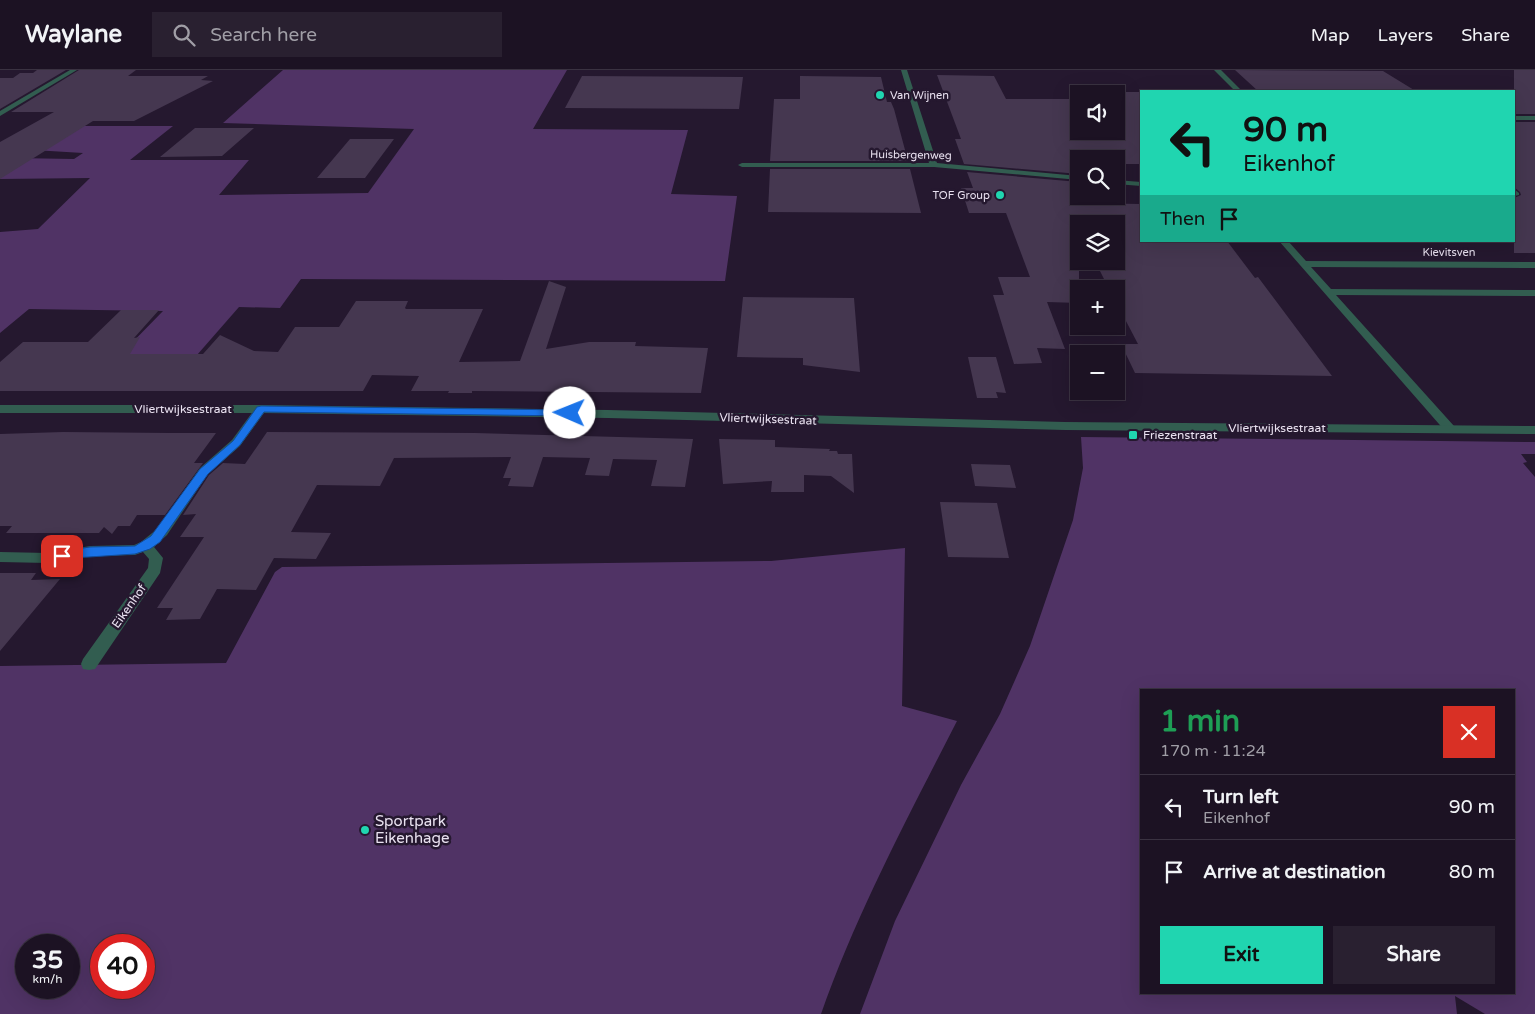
<!DOCTYPE html>
<meta charset="utf-8">
<style>
body{margin:0;font-family:"Varela Round",sans-serif;background:#292030;color:#f1f3f6;height:100vh;display:flex;flex-direction:column;font-size:19px;white-space:nowrap}
*{box-sizing:border-box;margin:0}
p{font-size:16px;color:#a09ea6}
.icon{flex:none;width:28px;height:28px;fill:none;stroke:currentColor;stroke-width:2;stroke-linecap:round;stroke-linejoin:round}
.map{position:relative;flex:1;overflow:hidden}
.drawer{position:absolute;left:1140px;top:619px;width:375px;height:305px;display:flex;flex-direction:column;background:#1c1223;border-radius:0px;box-shadow:0 5px 20px #0002,0 0 0 1px #3a3241}
.drawer>*{flex:none}
.hud{position:absolute;left:1140px;top:20px;width:375px;height:152px;border-radius:0px;box-shadow:0 5px 20px #0002,0 0 0 1px #3a3241;background:#20d5b0;color:#111;overflow:hidden}
.tools{position:absolute;left:1070px;top:15px;display:grid;gap:10px}
.tools a{display:grid;place-items:center;width:55px;height:55px;border-radius:0px;background:#1c1223;box-shadow:0 5px 20px #0002,0 0 0 1px #3a3241;font-size:25px}
.speed{position:absolute;left:15px;top:864px;display:flex;gap:10px;font-size:25px;font-weight:700;text-align:center}
.speed>*{display:grid;place-content:center;width:65px;height:65px;border-radius:50%;background:#1c1223;box-shadow:0 5px 20px #0002,0 0 0 1px #3a3241;line-height:1}
.speed small{font-size:12px;font-weight:400}
.speed .limit{border:8px solid #d22;background:#fff;color:#111}
.pin{position:absolute;display:grid;place-items:center;width:42px;height:42px;color:#fff;margin:-21px;border-radius:10px;box-shadow:0 2px 8px #0006}
.me{position:absolute;width:55px;margin:-28px;rotate:271deg;stroke-linejoin:round;filter:drop-shadow(0 0 4px #0008)}
.turn{display:flex;align-items:center;gap:18px;height:105px;padding:0 20px;font-size:22px}
.turn .icon{width:65px;height:65px;stroke-width:2.5}
.turn b{display:block;font-size:35px;line-height:42px}
.then{display:flex;align-items:center;height:48px;padding:0 20px;background:#0003;gap:10px;font-size:19px}
.round{display:grid;place-items:center;flex:none;width:52px;height:52px;border-radius:0px;background:#292030}
.overview{display:flex;align-items:center;justify-content:space-between;height:85px;padding:0 20px}
h1{font-size:30px;font-weight:800;line-height:38px;color:#1e9e55}
.action{display:flex;gap:10px;margin-top:auto;padding:10px 20px}
.action a{flex:1;height:58px;border-radius:0px;background:#20d5b0;color:#111;font-size:20px;font-weight:800;line-height:58px;text-align:center}
.action a+a{background:#292030;color:#f1f3f6}
ul{padding:0;list-style:none}
li{display:flex;align-items:center;gap:15px;height:65px;padding:0 20px;border-top:1px solid #3a3241}
li div{flex:1}
li b{display:block;font-size:19px}
li em{font-style:normal}
header{display:flex;align-items:center;gap:30px;box-sizing:border-box;height:70px;padding:0 25px;background:#1c1223;border-bottom:1px solid #3a3241}
header strong{font-size:24px}
nav{display:flex;gap:28px;margin-inline-start:auto;font-size:18px}
.search{width:350px;height:45px;background:#292030;display:flex;align-items:center;gap:12px;box-sizing:border-box;padding:0 18px;border-radius:0px;color:#a09ea6;font-size:19px}
.map>svg:first-child{display:block}
.green{fill:#503365;fill-rule:evenodd}
.building{fill:#453750}
.lines{fill:none;stroke-linecap:round;stroke-linejoin:round}
.service{fill:#325d50;fill-rule:evenodd}
.minor{fill:#325d50;fill-rule:evenodd}
.tertiary{fill:#325d50;fill-rule:evenodd}
.route{fill:#1a73e8;stroke:#114b97}
.poi-dot{fill:#20d5b0;stroke:#25182f;stroke-width:2}
.labels{text-anchor:middle;dominant-baseline:central;stroke-width:5;stroke-linejoin:round;paint-order:stroke}
.far-poi-label{font-size:11px;fill:#eae2f1;stroke:#25182f;text-anchor:start}
.far-street-label{font-size:11px;fill:#eae2f1;stroke:#25182f}
.street-label{font-size:12px;fill:#eae2f1;stroke:#25182f}
.poi-label{font-size:12px;fill:#eae2f1;stroke:#25182f;text-anchor:start}
.near-poi-label{font-size:15px;fill:#eae2f1;stroke:#25182f;text-anchor:start}
</style>
<header>
<strong>Waylane</strong>
<div class="search"><svg class="icon" aria-label="search" viewBox="0 0 24 24"><circle cx="10" cy="10" r="6"/><path d="M15 15l6 6"/></svg>Search here</div>
<nav><a>Map</a><a>Layers</a><a>Share</a></nav>
</header>
<div class="map">
<svg width="1535" height="944" viewBox="0 0 1535 944">
<rect width="100%" height="100%" fill="#25182f"/>
<path class="green" d="M283,0H567L533,59L688,60L671,124L737,126L725,211L301,209L280,238L239,237L197,285L121,284L163,241L29,239L0,263V162L38,159L90,108L0,109V96L14,88L74,89L83,83L33,80L48,56H173L130,90H249L219,125L368,123L414,59L223,53Z
M1081,367L1535,372V384H1521L1527,392L1523,393L1535,407V944H1485L1455,926L1457,944H860L895,851L961,715L1000,644L1030,576L1073,450L1083,398ZM1141,620H1514V922H1141Z
M905,478L902,636L957,651C908,747 857,842 821,944H0V596L226,593L275,502L282,497L771,491ZM26,875H69V918H26ZM101,875H144V918H101Z"/>
<path class="building" d="M37,0H66L0,39V8H13L20,3H33Z
M79,0H136L128,6H208L201,10L213,11L134,51H93L0,109V72L54,42H11Z
M1235,0L1383,1L1414,20L1258,21Z
M1514,0H1535V44H1514Z
M937,5L994,6L1006,29H1079V61H1116V24H1086L1085,22H1141V94H1116V89H1079V104L964,94L955,69H961Z
M582,6L743,7L739,39L565,38Z
M800,6L881,7L887,32H891L894,39L908,91H770L774,29H800Z
M1514,52H1535V183H1514V128L1521,125L1520,122L1514,117Z
M195,58H254L222,86L160,87Z
M350,69H394L365,108H317Z
M770,99H910L921,143L768,142Z
M967,102L1079,112V133L1141,134V171H1227L1255,208L1258,207L1332,306L1135,303L1121,274H1138L1116,232V219H1109L1095,191H1116V154H1079V233L1047,232L1065,279L1037,278L1042,293L1014,294L993,225H1004L998,207H1030L1006,143H969L961,118H973Z
M549,211L566,217L546,279L589,272H636L635,276L708,278L701,323L472,321V323H448L449,321H411L419,306L372,305L363,321H0V292L23,272H88L121,240H159L134,268L140,267L130,284H203L220,265L254,281L278,282L295,257H339L356,231H408L405,238L406,239H483L459,292L520,291Z
M743,227L854,228L860,302L803,295V288L737,287Z
M968,287H996L1006,323L996,322L998,328H977Z
M63,362L170,363H216L194,393H203L165,445H137L130,456H118L112,464L104,457L99,463H6L12,456H0V364Z
M267,362L475,363L693,369L685,417L651,416L657,390L613,389L609,406L585,405L590,388L543,387L533,417L508,416L511,408H503L511,387L394,388L380,416L317,415L291,462L331,463L316,489L274,488L256,520L217,519L200,549L166,550L173,538H157L204,467H180L196,444L183,445L209,405L223,393L245,394Z
M719,369L775,370V377L830,379L829,381H837L838,384H852L854,423L831,406L804,405V422H771L772,411L723,414Z
M971,394L1010,395L1016,418L975,416Z
M940,432L997,433L1009,488L948,487Z
M0,503H36L31,510L60,509L0,581Z"/>
<g class="lines">
<path class="service" d="M1514,119L1519,123V125L1514,126Z"/>
<path class="minor" d="M901,0H907L937,93L1079,106V110L934,97H742L738,95L742,93H929Z
M1214,0H1221L1242,21H1235Z
M1514,46H1535V50H1514Z
M1116,110L1141,112V116L1116,114Z
M1279,171H1288L1306,191L1535,192V198L1311,197L1331,219L1535,220V226L1336,225L1454,356L1456,359L1454,362H1446Z
M261,335L267,339L240,376L208,404L167,465L154,477L163,488L160,503L95,599L89,600L83,599L81,594L83,589L148,498L149,489L143,482L135,485L90,486L48,493L0,492V482L48,483L90,476L134,475L141,472L157,459L200,398L232,370L257,336Z"/>
<path class="tertiary" d="M70,0H77L0,46V41Z
M0,335H261L608,340L1065,352L1535,356V364L1065,360L608,348L261,343H0Z"/>
</g>
<path class="route" d="M261,336L570,340L575,343L570,346L264,342L240,375L208,404L160,472L150,479L135,484L58,489V483L62,481L90,477L135,476L151,466L200,399L233,371L257,337Z"/>
<g class="poi-dot">
<circle cx="880" cy="25" r="5"/>
<circle cx="1000" cy="125" r="5"/>
<rect x="1128" y="360" width="10" height="10" rx="2.5"/>
<circle cx="365" cy="760" r="5"/>
</g>
<g class="labels">
<g class="far-poi-label">
<text x="890" y="25">Van Wijnen</text>
<text x="990" y="125" text-anchor="end">TOF Group</text>
</g>
<g class="far-street-label">
<text transform="translate(911 85) rotate(1)">Huisbergenweg</text>
<text x="1449" y="182">Kievitsven</text>
</g>
<g class="street-label">
<text x="183" y="339">Vliertwijksestraat</text>
<text transform="translate(768 349) rotate(2)">Vliertwijksestraat</text>
<text x="1277" y="358">Vliertwijksestraat</text>
<text transform="translate(129 536) rotate(-55)">Eikenhof</text>
</g>
<g class="poi-label">
<text x="1143" y="365">Friezenstraat</text>
</g>
<g class="near-poi-label">
<text x="375" y="751">Sportpark<tspan x="375" dy="17">Eikenhage</tspan></text>
</g>
</g>
</svg>
<div class="tools">
<a><svg class="icon" aria-label="sound" viewBox="0 0 24 24"><path d="M4 9h4l5-4v14l-5-4H4zM17 9q2 3 0 6"/></svg></a>
<a><svg class="icon" aria-label="search" viewBox="0 0 24 24"><circle cx="10" cy="10" r="6"/><path d="M15 15l6 6"/></svg></a>
<a><svg class="icon" aria-label="layers" viewBox="0 0 24 24"><path d="M12 4l9 5-9 5-9-5zM3 14l9 5 9-5"/></svg></a>
<a>+</a>
<a>−</a>
</div>
<div class="speed"><div>35<small>km/h</small></div><div class="limit">40</div></div>
<div class="pin" style="left:62px;top:486px;background:#d93025"><svg class="icon" aria-label="arrive" viewBox="0 0 24 24"><path d="M6 21V4h12l-3 4 3 4H6"/></svg></div>
<svg class="me" style="left:570px;top:343px" viewBox="-20 -20 40 40"><circle r="19" fill="#fff"/><path d="M0-13L10 11 0 6-10 11z" fill="#1a73e8"/></svg>
<div class="hud">
<div class="turn"><svg class="icon" aria-label="left" viewBox="0 0 24 24"><path d="M17 20v-9H6M10 6l-5 5 5 5"/></svg><div><b>90 m</b>Eikenhof</div></div>
<div class="then">Then<svg class="icon" aria-label="arrive" viewBox="0 0 24 24"><path d="M6 21V4h12l-3 4 3 4H6"/></svg></div>
</div>
<section class="drawer">
<div class="overview"><div><h1>1 min</h1><p>170 m · 11:24</p></div><a class="round" style="background:#d93025;color:#fff"><svg class="icon" aria-label="close" viewBox="0 0 24 24"><path d="M6 6l12 12M18 6L6 18"/></svg></a></div>
<ul>
<li><svg class="icon" aria-label="left" viewBox="0 0 24 24"><path d="M17 20v-9H6M10 6l-5 5 5 5"/></svg><div><b>Turn left</b><p>Eikenhof</p></div><em>90 m</em></li>
<li><svg class="icon" aria-label="arrive" viewBox="0 0 24 24"><path d="M6 21V4h12l-3 4 3 4H6"/></svg><div><b>Arrive at destination</b></div><em>80 m</em></li>
</ul>
<div class="action"><a>Exit</a><a>Share</a></div>
</section>
</div>
